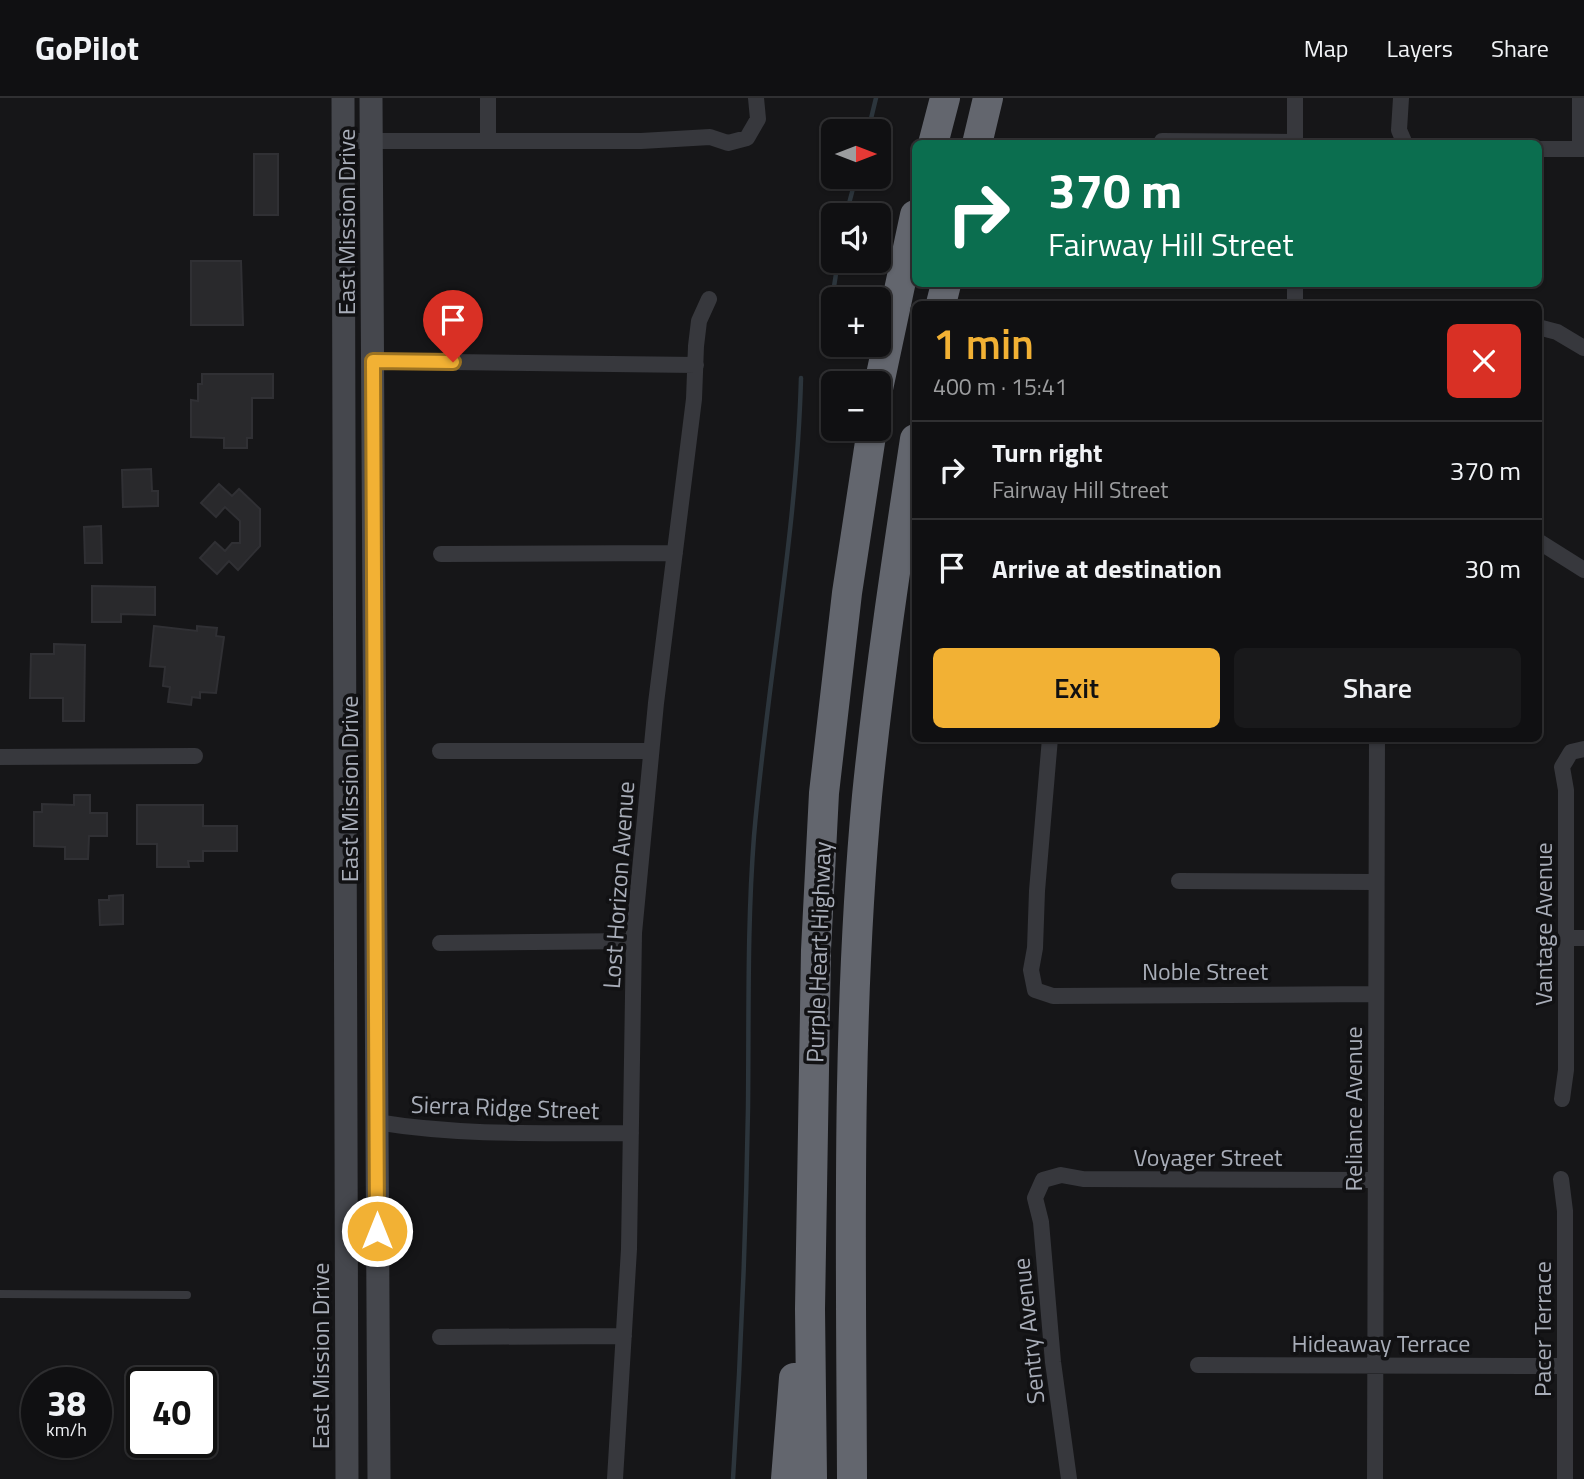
<!DOCTYPE html>
<meta charset="utf-8">
<style>
body{margin:0;font-family:"Titillium Web",sans-serif;background:#19191b;color:#f1f3f6;height:100vh;display:flex;flex-direction:column;font-size:26px;white-space:nowrap}
*{box-sizing:border-box;margin:0}
p{font-size:23px;color:#9c9d9f}
.icon{flex:none;width:38px;height:38px;fill:none;stroke:currentColor;stroke-width:2;stroke-linecap:round;stroke-linejoin:round}
.map{position:relative;flex:1;overflow:hidden}
.side{position:absolute;left:912px;top:203px;width:630px;height:441px;display:flex;flex-direction:column;background:#101012;border-radius:10px;box-shadow:0 2px 5px #0004,0 0 0 2px #303032}
.side>*{flex:none}
.hud{position:absolute;left:912px;top:42px;width:630px;height:147px;border-radius:10px;box-shadow:0 2px 5px #0004,0 0 0 2px #303032;background:#0b6e4f;color:#fff;overflow:hidden}
.needle{width:46px;rotate:90deg}
.controls{position:absolute;left:821px;top:21px;display:grid;gap:14px}
.controls a{display:grid;place-items:center;width:70px;height:70px;border-radius:10px;background:#101012;box-shadow:0 2px 5px #0004,0 0 0 2px #303032;font-size:35px}
.speed{position:absolute;left:21px;top:1269px;display:flex;gap:14px;font-size:35px;font-weight:700;text-align:center}
.speed>*{display:grid;place-content:center;width:91px;height:91px;border-radius:50%;background:#101012;box-shadow:0 2px 5px #0004,0 0 0 2px #303032;line-height:1}
.speed small{font-size:18px;font-weight:400}
.speed .limit{border:4px solid #111;border-radius:10px;background:#fff;color:#111}
.pin{position:absolute;display:grid;place-items:center;width:60px;height:60px;color:#fff;margin:-72px -30px;border-radius:50% 50% 50% 0;rotate:-45deg;box-shadow:0 0 7px #0007}
.pin .icon{rotate:45deg}
.me{position:absolute;width:77px;margin:-38px;rotate:0deg;stroke-linejoin:round;filter:drop-shadow(0 0 5px #0008)}
.turn{display:flex;align-items:center;gap:24px;height:147px;padding:0 21px;font-size:32px}
.turn .icon{width:91px;height:91px;stroke-width:2.5}
.turn b{display:block;font-size:49px;line-height:60px}
.round{display:grid;place-items:center;flex:none;width:74px;height:74px;border-radius:10px;background:#19191b}
.summary{display:flex;align-items:center;justify-content:space-between;height:119px;padding:0 21px}
h1{font-size:42px;font-weight:600;line-height:52px;color:#f2b134}
.button{display:flex;gap:14px;margin-top:auto;padding:14px 21px}
.button a{flex:1;height:80px;border-radius:10px;background:#f2b134;color:#111;font-size:28px;font-weight:600;line-height:80px;text-align:center}
.button a+a{background:#19191b;color:#f1f3f6}
ul{padding:0;list-style:none}
li{display:flex;align-items:center;gap:21px;height:98px;padding:0 21px;border-top:2px solid #303032}
li div{flex:1}
li b{display:block;font-size:26px}
li em{font-style:normal}
header{display:flex;align-items:center;gap:42px;box-sizing:border-box;height:98px;padding:0 35px;background:#101012;border-bottom:2px solid #303032}
header strong{font-size:33px}
nav{display:flex;gap:38px;margin-inline-start:auto;font-size:24px}
.map>svg:first-child{display:block}
.lines{fill:none;stroke-linecap:round;stroke-linejoin:round}
.stream{stroke:#2c353c;stroke-width:4.5}
.building{fill:#29292c;stroke:#303034;stroke-width:2}
.lane{stroke:#37383d;stroke-width:8}
.street{stroke:#37383d;stroke-width:16}
.secondary{stroke:#45474d;stroke-width:23}
.highway{stroke:#63666e;stroke-width:30}
.route-casing{stroke:#9d7322;stroke-width:18}
.route{stroke:#f2b134;stroke-width:12}
.labels{text-anchor:middle;dominant-baseline:central;stroke-width:7;stroke-linejoin:round;paint-order:stroke}
.street-label{font-size:24px;fill:#a8adb8;stroke:#111113}
</style>
<header>
<strong>GoPilot</strong>
<nav><a>Map</a><a>Layers</a><a>Share</a></nav>
</header>
<div class="map">
<svg width="1584" height="1381" viewBox="0 0 1584 1381">
<rect width="100%" height="100%" fill="#161618"/>
<g class="lines">
<path class="stream" d="M868,33L876,0
M846,117L856,79
M826,213L833,195L838,163
M733,1381C741,1257 746,1134 748,1010C749,919 747,828 754,738C767,584 797,433 801,280"/>
</g>
<path class="building" d="M254,56H278V117H254Z
M191,163H241L243,227H191Z
M202,276H273V300H252V340H247V350H224V340L191,339V302L198,303V286H202Z
M151,371L152,393H158V408L123,409L122,372Z
M219,386L232,398L239,391L260,411V448L238,472L229,463L217,476L200,460L215,444L225,453L232,445H240V423L225,409L216,419L201,405Z
M101,428L102,465H85L84,429Z
M92,488L155,489V517L121,516V524H92Z
M154,528L197,533V528L217,530L216,538L224,539L216,595L200,594V600L192,599L191,607L168,604L170,589L163,588L165,569L150,568Z
M54,546L85,547L84,623H63V600H30L31,556H54Z
M74,697H90V715H107V738H89L88,761H65V749L34,748V714H42V706L74,707Z
M137,707H203V728H237V753H203V763H188L189,769H157V746H137Z
M123,797V826L100,827L99,802H109V798Z"/>
<g class="lines">
<path class="lane" d="M0,1196L187,1197"/>
<path class="street" d="M488,0V43
M1295,0V46
M1401,0L1399,32L1405,46
M1580,0V51
M344,43H641L710,39L728,45L747,40L758,21L756,0
M1162,43L1295,44
M1538,51H1584
M1295,186V206
M1538,229L1557,234L1584,250
M373,263L696,267
M1538,443L1584,472
M441,456L675,455
M1050,640L1037,793L1035,850L1031,872L1035,892L1053,898L1376,896
M440,653H651
M0,659L195,658
M1179,783L1376,784
M1566,840H1584
M440,845L634,843
M1562,1001L1566,972V692L1562,669L1571,654L1584,651
M376,1024C461,1038 546,1035 631,1035
M1561,1081L1565,1113V1381
M440,1239L624,1238
M1198,1267L1565,1268
M615,1381L629,1151L634,835L656,605L694,301L696,248L699,223L709,201
M1069,1381L1053,1264L1041,1124L1035,1100L1043,1082L1061,1077L1083,1081L1375,1082
M1375,1381L1377,640"/>
<path class="secondary" d="M343,0L347,1381
M371,0L379,1381"/>
<path class="highway" d="M933,46L945,0
M977,46L988,0
M941,206L946,186
M878,291L915,117
M786,1381L794,1280
M812,1381L810,1211L816,852L824,695L847,495L872,331
M852,1381C851,1153 846,925 867,698C879,578 897,459 915,341"/>
</g>
<g class="lines">
<defs>
<path id="route" d="M377,1133L373,263L453,264"/>
</defs>
<use href="#route" class="route-casing"/>
<use href="#route" class="route"/>
</g>
<g class="labels">
<g class="street-label">
<text transform="translate(346 124) rotate(-90)">East Mission Drive</text>
<text transform="translate(349 691) rotate(-90)">East Mission Drive</text>
<text transform="translate(618 787) rotate(-86)">Lost Horizon Avenue</text>
<text transform="translate(1543 826) rotate(-90)">Vantage Avenue</text>
<text transform="translate(818 854) rotate(-88)">Purple Heart Highway</text>
<text x="1205" y="873">Noble Street</text>
<text transform="translate(505 1009) rotate(2)">Sierra Ridge Street</text>
<text transform="translate(1353 1011) rotate(-90)">Reliance Avenue</text>
<text x="1208" y="1059">Voyager Street</text>
<text transform="translate(1542 1231) rotate(-90)">Pacer Terrace</text>
<text transform="translate(1028 1233) rotate(-96)">Sentry Avenue</text>
<text x="1381" y="1245">Hideaway Terrace</text>
<text transform="translate(320 1258) rotate(-90)">East Mission Drive</text>
</g>
</g>
</svg>
<div class="controls">
<a><svg class="needle" viewBox="-14 -14 28 28"><path d="M0-13l5 13h-10z" fill="#e53935"/><path d="M0 13l5-13h-10z" fill="#9c9d9f"/></svg></a>
<a><svg class="icon" aria-label="sound" viewBox="0 0 24 24"><path d="M4 9h4l5-4v14l-5-4H4zM17 9q2 3 0 6"/></svg></a>
<a>+</a>
<a>−</a>
</div>
<div class="speed"><div>38<small>km/h</small></div><div class="limit">40</div></div>
<div class="pin" style="left:453px;top:264px;background:#d93025"><svg class="icon" aria-label="arrive" viewBox="0 0 24 24"><path d="M6 21V4h12l-3 4 3 4H6"/></svg></div>
<svg class="me" style="left:377px;top:1133px" viewBox="-20 -20 40 40"><circle r="17" fill="#f2b134" stroke="#fff" stroke-width="3"/><path d="M0-11L8 9 0 5-8 9z" fill="#fff"/></svg>
<div class="hud">
<div class="turn"><svg class="icon" aria-label="right" viewBox="0 0 24 24"><path d="M7 20v-9h11M14 6l5 5-5 5"/></svg><div><b>370 m</b>Fairway Hill Street</div></div>
</div>
<section class="side">
<div class="summary"><div><h1>1 min</h1><p>400 m · 15:41</p></div><a class="round" style="background:#d93025;color:#fff"><svg class="icon" aria-label="close" viewBox="0 0 24 24"><path d="M6 6l12 12M18 6L6 18"/></svg></a></div>
<ul>
<li><svg class="icon" aria-label="right" viewBox="0 0 24 24"><path d="M7 20v-9h11M14 6l5 5-5 5"/></svg><div><b>Turn right</b><p>Fairway Hill Street</p></div><em>370 m</em></li>
<li><svg class="icon" aria-label="arrive" viewBox="0 0 24 24"><path d="M6 21V4h12l-3 4 3 4H6"/></svg><div><b>Arrive at destination</b></div><em>30 m</em></li>
</ul>
<div class="button"><a>Exit</a><a>Share</a></div>
</section>
</div>
